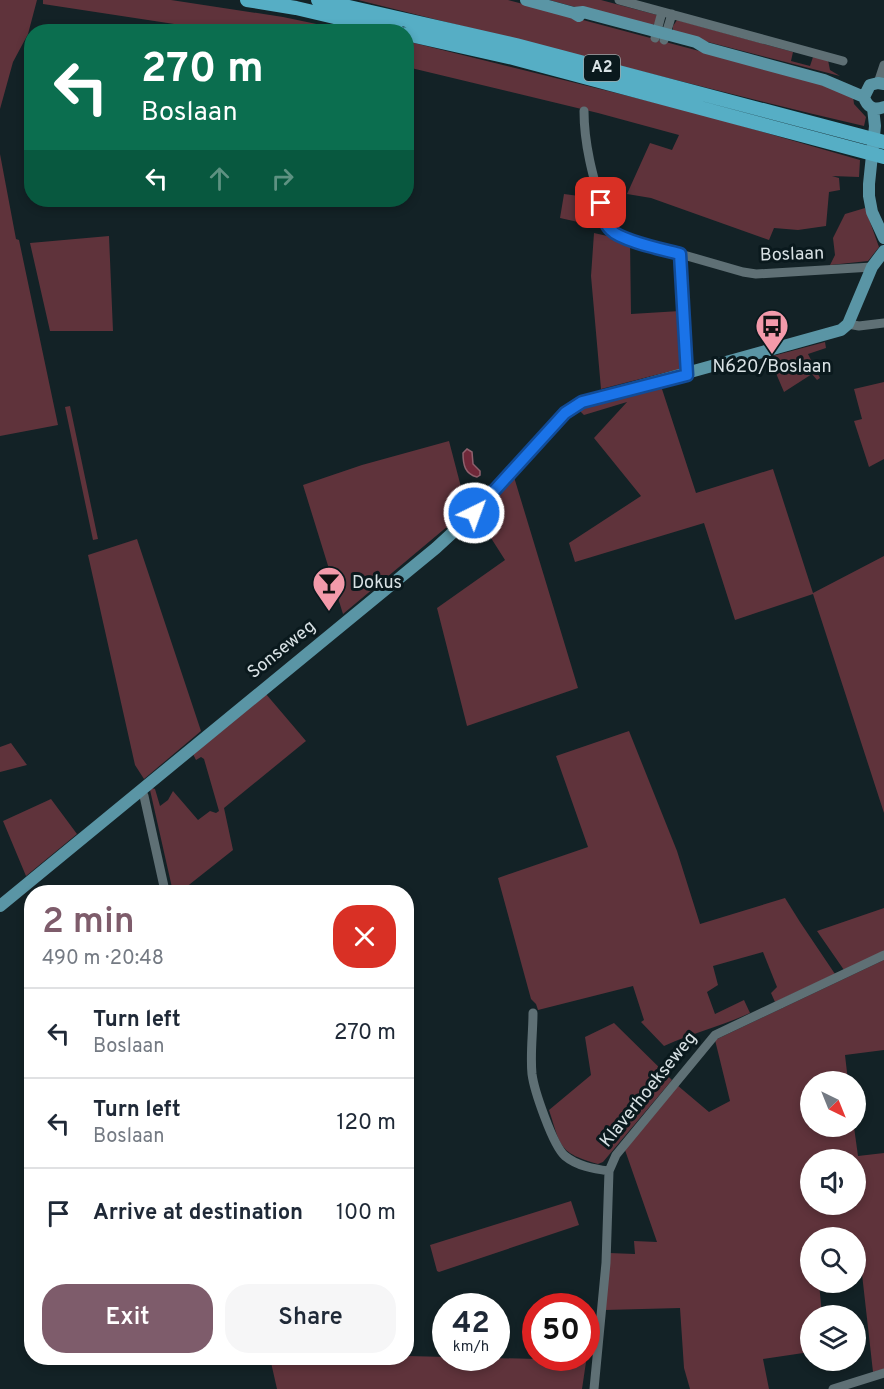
<!DOCTYPE html>
<meta charset="utf-8">
<style>
body{margin:0;font-family:Overpass,sans-serif;background:#f6f6f7;color:#1f2937;height:100vh;display:flex;flex-direction:column;font-size:22px;white-space:nowrap}
*{box-sizing:border-box;margin:0}
p{font-size:20px;color:#747a83}
.icon{flex:none;width:33px;height:33px;fill:none;stroke:currentColor;stroke-width:2;stroke-linecap:round;stroke-linejoin:round}
.map{position:relative;flex:1;overflow:hidden}
.details{position:absolute;left:24px;top:885px;width:390px;height:480px;display:flex;flex-direction:column;background:#fff;border-radius:24px;box-shadow:0 3px 9px #0003}
.details>*{flex:none}
.hud{position:absolute;left:24px;top:24px;width:390px;height:183px;border-radius:24px;box-shadow:0 3px 9px #0003;background:#0b6e4f;color:#fff;overflow:hidden}
.needle{width:39px;rotate:137deg}
.tools{position:absolute;left:800px;top:1071px;display:grid;gap:12px}
.tools a{display:grid;place-items:center;width:66px;height:66px;border-radius:50%;background:#fff;box-shadow:0 3px 9px #0003;font-size:30px}
.speed{position:absolute;left:432px;top:1293px;display:flex;gap:12px;font-size:30px;font-weight:700;text-align:center}
.speed>*{display:grid;place-content:center;width:78px;height:78px;border-radius:50%;background:#fff;box-shadow:0 3px 9px #0003;line-height:1}
.speed small{font-size:15px;font-weight:400}
.speed .limit{border:9px solid #d22;background:#fff;color:#111}
.pin{position:absolute;display:grid;place-items:center;width:51px;height:51px;color:#fff;margin:-26px;border-radius:12px;box-shadow:0 3px 9px #0006}
.me{position:absolute;width:66px;margin:-33px;rotate:42deg;stroke-linejoin:round;filter:drop-shadow(0 0 4px #0008)}
.turn{display:flex;align-items:center;gap:21px;height:126px;padding:0 18px;font-size:27px}
.turn .icon{width:78px;height:78px;stroke-width:2.5}
.turn b{display:block;font-size:42px;line-height:51px}
.lanes{display:flex;align-items:center;height:57px;padding:0 18px;background:#0003;justify-content:center;gap:30px;direction:ltr}
.lanes .off{opacity:.35}
.round{display:grid;place-items:center;flex:none;width:63px;height:63px;border-radius:24px;background:#f6f6f7}
.headline{display:flex;align-items:center;justify-content:space-between;height:102px;padding:0 18px}
h1{font-size:36px;font-weight:600;line-height:45px;color:#7e5c6b}
.button{display:flex;gap:12px;margin-top:auto;padding:12px 18px}
.button a{flex:1;height:69px;border-radius:24px;background:#7e5c6b;color:#fff;font-size:24px;font-weight:600;line-height:69px;text-align:center}
.button a+a{background:#f6f6f7;color:#1f2937}
ul{padding:0;list-style:none}
li{display:flex;align-items:center;gap:18px;height:90px;padding:0 18px;border-top:2px solid #e0e1e3}
li div{flex:1}
li b{display:block;font-size:22px}
li em{font-style:normal}
.map>svg:first-child{display:block}
.green{fill:#5f333b;fill-rule:evenodd}
.water{fill:#6f2839;stroke:#8f606d;stroke-width:1.5}
.lines{fill:none;stroke-linecap:round;stroke-linejoin:round}
.minor{stroke:#5f7075;stroke-width:9}
.major{stroke:#5a95a5;stroke-width:12}
.highway{stroke:#56aec5;stroke-width:14}
.route-casing{stroke:#114b97;stroke-width:15}
.route{stroke:#1a73e8;stroke-width:10}
.labels{text-anchor:middle;dominant-baseline:central;stroke-width:6;stroke-linejoin:round;paint-order:stroke}
.shield{fill:#0a191d;stroke:#9ba6a9;stroke-width:1.5}
.shield-label{font-size:16px;font-weight:bold;fill:#d9e2e5}
.street-label{font-size:18px;fill:#d9e2e5;stroke:#0a191d}
.poi-label{font-size:18px;fill:#d9e2e5;stroke:#0a191d}
</style>
<div class="map">
<svg width="884" height="1389" viewBox="0 0 884 1389">
<rect width="100%" height="100%" fill="#132226"/>
<path class="green" d="M0,0H37L28,34L13,62L0,109Z
M43,0H171L283,17L350,31H220L43,4Z
M358,0H508L819,83L853,96L854,104L866,117L864,126C695,86 527,42 358,0Z
M549,0H601L657,15L656,22L651,27Z
M677,20L793,52L791,61L810,66L813,57L828,60L830,70L840,76L673,33V26Z
M406,41L697,113L860,160L859,177L832,176L839,178L840,190L829,192L826,226L798,230L774,228L769,240L651,198L627,194L650,143L672,150L679,135L598,113L407,67Z
M0,154L16,239L19,240L58,425L0,436Z
M564,194L594,198L600,223L596,226L560,218Z
M865,208L879,247L868,261L830,265L835,255L833,238L845,214Z
M594,233L630,241L631,314L680,311L683,368L601,389L591,276Z
M109,236L113,331H50L30,243Z
M825,342L826,348L808,354L820,378L817,380L812,374L784,392L769,357Z
M884,382V459L869,467L854,421L862,419L854,389Z
M661,386L696,493L773,469L813,593L884,556V813L813,594L735,620L704,523L575,562L569,543L641,496L594,438L627,402L584,415L578,409Z
M70,406L98,539L93,540L65,407Z
M449,441L467,510L343,614L303,485L362,465Z
M514,477L578,688L467,726L437,608L505,560L477,516Z
M137,539L201,731L144,779L135,765L88,555Z
M266,694L306,741L224,808L233,850L185,888L178,892H173L150,790L152,788L155,789L160,806L168,800L173,791L198,820L210,811L216,813L219,811L204,759L201,757L196,760L193,754Z
M629,731L677,851L700,924L785,898L800,922L835,974L775,1002L771,993L777,987L763,952L713,966L718,985L707,992L715,1014L744,1000L750,1013C722,1026 692,1033 664,1046L641,1022L644,1020L633,986L538,1010L536,1004L531,999L498,878L588,847L556,756Z
M11,743L27,765L0,772V747Z
M51,799L77,834L26,876L3,821Z
M884,908V952L844,970L817,931Z
M884,960V1050L845,1055L848,1081L810,1082V1126L854,1127L858,1156L884,1153V1369L873,1372L862,1274H855V1238H810V1282L819,1283L822,1315L810,1316V1352L763,1359L769,1389H690L684,1368L680,1308L605,1310L609,1253L635,1254L634,1241L657,1242L625,1150L677,1085L709,1112L730,1101L715,1040ZM810,1160H855V1204H810Z
M614,1023L672,1080L603,1162L598,1164C559,1153 561,1147 549,1110L591,1075L585,1037Z
M571,1201L579,1225L439,1272L437,1271L430,1245Z
M407,1356L580,1360L586,1362L582,1389H277L270,1358Z"/>
<path class="water" d="M467,449L472,452L473,464L480,471V475L477,477C465,474 463,465 463,453Z"/>
<g class="lines">
<path class="minor" d="M619,0L843,61
M655,38L662,12
M664,40L672,14
M878,83L884,65
M584,111C584,150 596,186 606,222L611,231L621,237L743,272L756,274L872,267
M680,254L687,375
M848,324L859,326L884,323
M141,790L144,796L165,891
M533,1013C533,1033 530,1054 532,1074C534,1090 553,1146 565,1156C577,1166 594,1169 609,1171
M594,1389L606,1263L609,1171L616,1155L715,1035L884,955
M833,1389L884,1373"/>
<path class="major" d="M526,0L574,13L579,16
M574,13L583,12L696,42L706,48L824,80L864,97
M884,84L878,83L870,85L864,97C867,107 874,111 884,107
M873,108L875,126L869,184V196L872,212L884,238
M0,906L436,548L474,513L565,413L582,402L841,330L848,324L872,267L884,251"/>
<path class="highway" d="M247,0L296,8L398,32
M318,0L516,45L884,142
M406,34L513,58L884,157"/>
</g>
<g class="lines">
<defs>
<path id="route" d="M474,513L565,413L582,402L687,375L680,254C665,250 621,241 611,230C604,224 603,212 601,203"/>
</defs>
<use href="#route" class="route-casing"/>
<use href="#route" class="route"/>
</g>
<defs>
<symbol id="bus-pin" viewBox="-11 -11 22 30"><path d="M0 17L-7.5 6A9.5 9.5 0 1 1 7.5 6Z" fill="#f39aaa" stroke="#0a191d"/><path d="M-5-6H5V4H4V6H2V4H-2V6H-4V4H-5ZM-3.5-4V0h7V-4ZM-3.5 1.2v1.5H-2V1.2ZM2 1.2v1.5H3.5V1.2Z" fill="#111"/></symbol>
<symbol id="bar-pin" viewBox="-11 -11 22 30"><path d="M0 17L-7.5 6A9.5 9.5 0 1 1 7.5 6Z" fill="#f39aaa" stroke="#0a191d"/><path d="M-6-5H6L.8 .8V4.5H3.5V6h-7V4.5H-.8V.8Z" fill="#111"/></symbol>
</defs>
<g fill-rule="evenodd">
<use href="#bus-pin" x="753" y="307" width="38" height="52"/>
<use href="#bar-pin" x="310" y="564" width="38" height="52"/>
</g>
<g class="labels">
<rect class="shield" x="584" y="55" width="36" height="26" rx="4.5"/>
<g class="shield-label">
<text x="602" y="68">A2</text>
</g>
<g class="street-label">
<text transform="translate(792 255) rotate(-2)">Boslaan</text>
<text transform="translate(282 650) rotate(-39)">Sonseweg</text>
<text transform="translate(649 1090) rotate(-51)">Klaverhoekseweg</text>
</g>
<g class="poi-label">
<text x="772" y="367">N620/Boslaan</text>
<text x="352" y="583" text-anchor="start">Dokus</text>
</g>
</g>
</svg>
<div class="tools">
<a><svg class="needle" viewBox="-14 -14 28 28"><path d="M0-13l5 13h-10z" fill="#e53935"/><path d="M0 13l5-13h-10z" fill="#747a83"/></svg></a>
<a><svg class="icon" aria-label="sound" viewBox="0 0 24 24"><path d="M4 9h4l5-4v14l-5-4H4zM17 9q2 3 0 6"/></svg></a>
<a><svg class="icon" aria-label="search" viewBox="0 0 24 24"><circle cx="10" cy="10" r="6"/><path d="M15 15l6 6"/></svg></a>
<a><svg class="icon" aria-label="layers" viewBox="0 0 24 24"><path d="M12 4l9 5-9 5-9-5zM3 14l9 5 9-5"/></svg></a>
</div>
<div class="speed"><div>42<small>km/h</small></div><div class="limit">50</div></div>
<div class="pin" style="left:601px;top:203px;background:#d93025"><svg class="icon" aria-label="arrive" viewBox="0 0 24 24"><path d="M6 21V4h12l-3 4 3 4H6"/></svg></div>
<svg class="me" style="left:474px;top:513px" viewBox="-20 -20 40 40"><circle r="17" fill="#1a73e8" stroke="#fff" stroke-width="3"/><path d="M0-11L8 9 0 5-8 9z" fill="#fff"/></svg>
<div class="hud">
<div class="turn"><svg class="icon" aria-label="left" viewBox="0 0 24 24"><path d="M17 20v-9H6M10 6l-5 5 5 5"/></svg><div><b>270 m</b>Boslaan</div></div>
<div class="lanes"><svg class="icon" aria-label="left" viewBox="0 0 24 24"><path d="M17 20v-9H6M10 6l-5 5 5 5"/></svg><svg class="icon off" aria-label="ahead" viewBox="0 0 24 24"><path d="M12 20V5M6 11l6-6 6 6"/></svg><svg class="icon off" aria-label="right" viewBox="0 0 24 24"><path d="M7 20v-9h11M14 6l5 5-5 5"/></svg></div>
</div>
<section class="details">
<div class="headline"><div><h1>2 min</h1><p>490 m · 20:48</p></div><a class="round" style="background:#d93025;color:#fff"><svg class="icon" aria-label="close" viewBox="0 0 24 24"><path d="M6 6l12 12M18 6L6 18"/></svg></a></div>
<ul>
<li><svg class="icon" aria-label="left" viewBox="0 0 24 24"><path d="M17 20v-9H6M10 6l-5 5 5 5"/></svg><div><b>Turn left</b><p>Boslaan</p></div><em>270 m</em></li>
<li><svg class="icon" aria-label="left" viewBox="0 0 24 24"><path d="M17 20v-9H6M10 6l-5 5 5 5"/></svg><div><b>Turn left</b><p>Boslaan</p></div><em>120 m</em></li>
<li><svg class="icon" aria-label="arrive" viewBox="0 0 24 24"><path d="M6 21V4h12l-3 4 3 4H6"/></svg><div><b>Arrive at destination</b></div><em>100 m</em></li>
</ul>
<div class="button"><a>Exit</a><a>Share</a></div>
</section>
</div>
